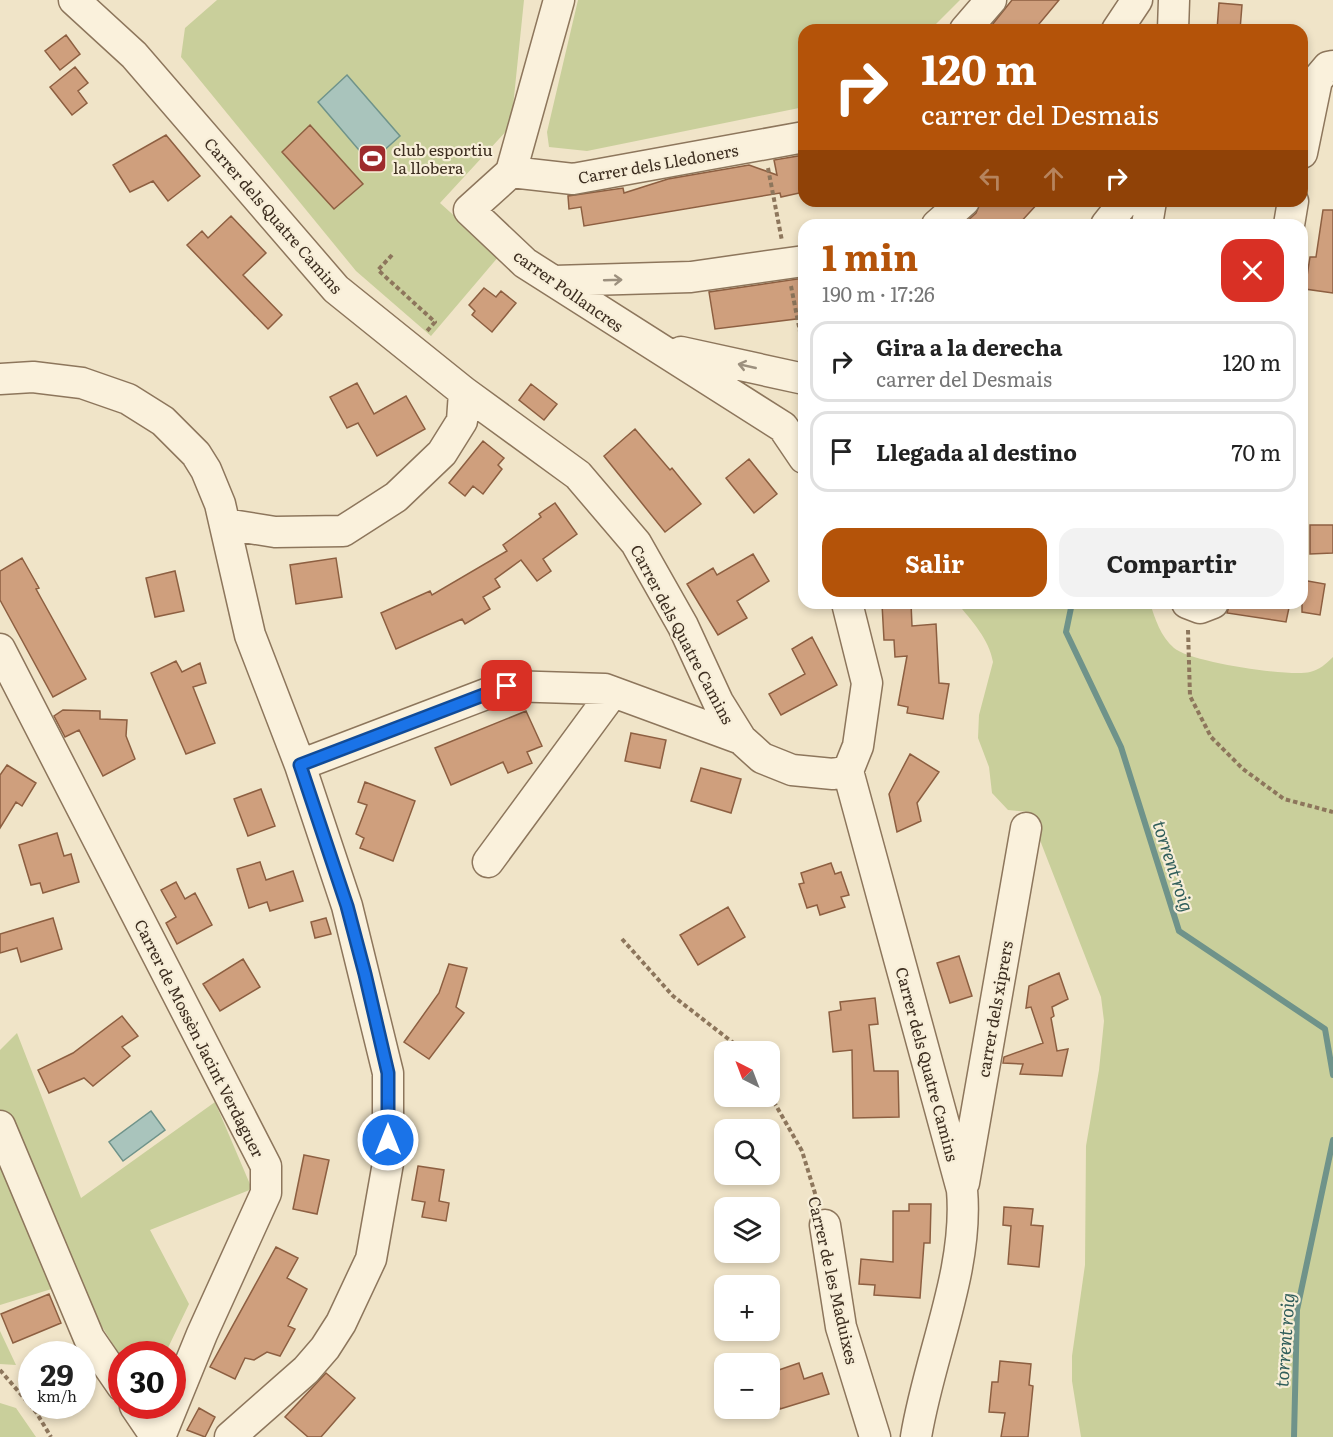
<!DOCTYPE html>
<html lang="es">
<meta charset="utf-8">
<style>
body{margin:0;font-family:Literata,serif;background:#f2f2f2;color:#222;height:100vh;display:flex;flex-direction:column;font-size:22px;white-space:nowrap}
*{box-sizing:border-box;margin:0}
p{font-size:20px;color:#767676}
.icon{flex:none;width:33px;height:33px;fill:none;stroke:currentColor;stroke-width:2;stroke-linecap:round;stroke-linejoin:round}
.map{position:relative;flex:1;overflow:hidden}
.side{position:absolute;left:798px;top:219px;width:510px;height:390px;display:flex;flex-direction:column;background:#fff;border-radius:18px;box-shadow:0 3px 9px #0003}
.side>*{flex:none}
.top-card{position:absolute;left:798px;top:24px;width:510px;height:183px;border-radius:18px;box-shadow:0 3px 9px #0003;background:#b45309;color:#fff;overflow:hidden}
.needle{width:39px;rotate:318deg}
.controls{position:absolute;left:714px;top:1041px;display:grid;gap:12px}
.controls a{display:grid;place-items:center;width:66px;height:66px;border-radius:12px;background:#fff;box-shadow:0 3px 9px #0003;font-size:30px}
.speed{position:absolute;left:18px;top:1341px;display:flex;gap:12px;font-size:30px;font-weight:700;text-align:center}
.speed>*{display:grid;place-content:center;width:78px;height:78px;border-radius:50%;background:#fff;box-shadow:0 3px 9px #0003;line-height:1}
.speed small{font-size:15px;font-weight:400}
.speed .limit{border:9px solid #d22;background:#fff;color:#111}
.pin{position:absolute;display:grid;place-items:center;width:51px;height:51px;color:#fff;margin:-26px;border-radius:12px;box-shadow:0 3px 9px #0006}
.me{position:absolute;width:66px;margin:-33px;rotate:0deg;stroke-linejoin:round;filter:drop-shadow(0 0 4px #0008)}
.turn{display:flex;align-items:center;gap:21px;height:126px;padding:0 24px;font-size:27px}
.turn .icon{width:78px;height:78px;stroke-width:2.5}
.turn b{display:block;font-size:42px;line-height:51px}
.lanes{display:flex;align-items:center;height:57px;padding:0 24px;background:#0003;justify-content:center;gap:30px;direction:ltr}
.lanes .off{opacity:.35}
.round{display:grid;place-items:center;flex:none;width:63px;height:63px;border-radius:18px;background:#f2f2f2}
.overview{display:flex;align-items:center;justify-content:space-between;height:102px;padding:0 24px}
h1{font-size:36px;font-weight:700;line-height:45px;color:#b45309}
.primary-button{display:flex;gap:12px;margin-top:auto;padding:12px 24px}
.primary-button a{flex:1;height:69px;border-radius:18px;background:#b45309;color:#fff;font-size:24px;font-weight:700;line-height:69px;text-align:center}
.primary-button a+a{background:#f2f2f2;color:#222}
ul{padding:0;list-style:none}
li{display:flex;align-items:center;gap:18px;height:81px;margin:0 12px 9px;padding:0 12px;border:3px solid #e0e0e0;border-radius:18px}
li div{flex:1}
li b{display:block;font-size:22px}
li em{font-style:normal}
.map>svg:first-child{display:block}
.green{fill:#c9cf9b}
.water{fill:#a9c4bc;stroke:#6f938a;stroke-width:1.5}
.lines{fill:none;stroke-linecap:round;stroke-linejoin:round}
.stream{stroke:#6f938a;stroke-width:6}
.building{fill:#cf9f7d;stroke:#8d5f41;stroke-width:1.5}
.minor-casing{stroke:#8d765c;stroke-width:33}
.path{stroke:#8d765c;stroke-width:4;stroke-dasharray:4.5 3;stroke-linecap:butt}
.minor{stroke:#faf1dc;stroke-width:30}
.oneway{stroke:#9c907e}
.route-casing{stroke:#114b97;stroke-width:15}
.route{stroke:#1a73e8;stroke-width:10}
.labels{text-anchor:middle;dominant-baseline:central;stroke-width:4.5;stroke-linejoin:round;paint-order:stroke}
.poi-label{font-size:16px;fill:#3d2e20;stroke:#f7eed8;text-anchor:start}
.street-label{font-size:16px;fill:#3d2e20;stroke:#f7eed8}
.water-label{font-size:18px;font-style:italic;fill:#2f5d5a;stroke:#f7eed8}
</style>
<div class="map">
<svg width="1333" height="1437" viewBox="0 0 1333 1437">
<rect width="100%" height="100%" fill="#f0e4c8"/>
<path class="green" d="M217,0H524L511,126L440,203L499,256L431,336L356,271L181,57L185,28Z
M578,0H960L930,30H804V107L587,151L549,147L547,132Z
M957,603H1150C1155,619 1161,637 1174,648C1190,662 1289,677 1310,672C1319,670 1326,664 1333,657V1437H1081L1072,1381V1356L1085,1265L1086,1146L1099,1070L1104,1021L1101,997L1029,812L1008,810L992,793L989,767L978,738L979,715L993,662C989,639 972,621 957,603Z
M17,1033L81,1198L215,1102L252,1189L150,1230L189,1304L165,1354H122L121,1357L74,1282L0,1305V1050Z
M0,1331L16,1365L0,1364Z
M0,1403L16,1408L36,1437H0Z"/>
<path class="water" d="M347,75L400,136L370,163L318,102Z
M151,1111L165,1130L123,1161L109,1142Z"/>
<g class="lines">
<path class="stream" d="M1072,603L1066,632L1121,747L1179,931L1325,1029L1333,1075
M1294,1437L1297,1310L1333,1140"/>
</g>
<path class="building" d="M1012,0H1059L1034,30H988Z
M1219,3L1242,5L1240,30H1217Z
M66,35L80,54L60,70L45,51Z
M75,67L88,83L78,91L87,103L72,115L50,87Z
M310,125L363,184L334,209L282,152Z
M166,135L200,176L168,201L153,181L130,192L113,165Z
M804,155V192L781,197L780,193L584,226L581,207L569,209L568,196L623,188L624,193L668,179L749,165L777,175L774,160Z
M981,201H1040L1018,225H963L976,213Z
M1323,210H1333V293L1305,289L1310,257H1316Z
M231,216L266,253L243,275L282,315L268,329L187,245L202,231L208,238Z
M804,278V318L715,329L709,292Z
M484,288L496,297L501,291L516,303L492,332L472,315L475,311L469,305Z
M357,383L374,414L406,396L425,429L377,456L358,423L347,428L330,397Z
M531,384L557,404L544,420L519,400Z
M635,429L670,470L672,468L701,504L665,532L604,456Z
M483,441L504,458L498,465L502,469L483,494L473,486L465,496L449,483Z
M749,459L777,494L754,513L726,478Z
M555,503L577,534L543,559L551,571L537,581L521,560L495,579L500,587L483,597L490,609L465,624L462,619L396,649L381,613L430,591L432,595L507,551L503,545L541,517L539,514Z
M1310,525H1333V553L1310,554Z
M753,554L769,581L737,601L747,618L718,635L687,584L713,568L717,575Z
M22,558L39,588L36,589L86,679L53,697L0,600V571Z
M336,558L342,597L296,604L290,565Z
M175,571L184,611L155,617L146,578Z
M1302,580L1325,584L1320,615L1302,612Z
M911,603L912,626L936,624L939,683L949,684L943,719L907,713L908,707L898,705L907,656L895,657L894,640H884L882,604Z
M1230,603H1290L1286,622L1227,613Z
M812,637L837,685L781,715L769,694L805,674L792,649Z
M176,661L182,672L200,663L206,683L193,687L215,743L186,754L151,673Z
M63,710L100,711V719L127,720L126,736L135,759L103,776L79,730L65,737L54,716Z
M526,711L542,746L527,752L532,763L508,773L503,762L451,785L435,748Z
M631,733L666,740L660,768L625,761Z
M910,754L939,772L917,803L921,821L897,832L889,794Z
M7,765L36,783L22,806L16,802L0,828V775Z
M701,768L741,779L731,813L691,801Z
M365,782L415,801L393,861L360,848L364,838L356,834L367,805L358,802Z
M261,789L275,826L248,836L234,799Z
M57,833L64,856L71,854L79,882L43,893L40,883L31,885L19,845Z
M260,862L266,880L293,871L303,901L270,911L267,902L249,908L237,869Z
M831,863L835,874L841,872L849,895L841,897L845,907L820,915L817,905L807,908L799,884L804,883L801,873Z
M176,882L185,899L195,893L212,925L177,944L166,923L176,917L161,890Z
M728,907L745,937L698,965L680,935Z
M53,918L62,949L21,962L17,948L0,953V934Z
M326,918L331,934L315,938L311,922Z
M959,956L972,996L950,1003L937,963Z
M243,959L260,987L220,1011L203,984Z
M449,964L467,968L456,1007L464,1013L429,1059L404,1042L439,993Z
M1059,973L1068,999L1052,1007L1054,1016L1051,1018L1057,1051L1068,1049L1062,1076L1020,1074L1023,1064L1003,1063L1004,1057L1043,1043L1031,1007L1026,1008L1029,986Z
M875,998L878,1024L869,1025L874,1071H898L899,1117L853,1118L852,1050L833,1052L829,1012L841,1010L840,1002Z
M122,1016L138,1036L122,1047L130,1056L93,1086L84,1078L49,1093L38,1070L73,1053Z
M304,1155L329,1160L317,1214L293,1209Z
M418,1166L444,1170L439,1201L449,1203L446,1221L422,1217L425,1202L412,1200Z
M909,1204H931L930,1243H924L920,1298L874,1295L875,1285L859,1284L861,1259L893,1262V1211H909Z
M1004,1207L1033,1209L1031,1225L1043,1226L1039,1267L1008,1264L1011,1226L1003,1225Z
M276,1247L298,1258L287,1278L307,1289L288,1326L295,1329L280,1356L267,1352L254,1360L245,1358L235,1379L210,1367Z
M49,1294L61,1323L13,1343L1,1314Z
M1000,1361L1031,1364L1029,1385L1033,1386L1028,1437H1001L1005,1413L989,1412L992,1382H998Z
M799,1363L804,1379L822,1373L829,1394L780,1409L770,1373Z
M326,1373L355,1398L321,1437H308L285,1417Z
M199,1408L215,1417L205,1437L187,1430Z"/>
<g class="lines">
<defs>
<path id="minor" d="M74,0L134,55L336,289L464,392L578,475L636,543L683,626L718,702L741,739L762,758L792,770L833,774L848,771L962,1190C969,1271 929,1356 916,1437
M559,0L511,172L469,210L525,263L783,427L804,458
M965,30L991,0
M1117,30L1137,0
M1173,30L1174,0
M1302,153L1317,80L1328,67L1333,66
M511,172L573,179L804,137
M937,225L964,201
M1106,225L1125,201
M1147,225L1151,201
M1289,225L1293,201
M554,281L691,277L804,261
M681,352L804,379
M0,379L33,377L82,383L128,399L163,421L196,454L206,470L220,504L250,635L300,765L347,906L388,1073V1163L371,1259L341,1323L325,1348L306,1370L230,1437
M225,524L275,532L343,531L396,497L442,453L462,421L464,392
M847,603L867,683L858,746L848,771
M1187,603L1200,608L1213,603
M0,649L266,1166V1193L202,1334L160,1437
M300,765L507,686L605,689L741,739
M488,862L613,692
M0,1126L89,1338L122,1386
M964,1183L1026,828
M825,1225L841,1327L875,1437
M135,1406L156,1437"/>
</defs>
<use href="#minor" class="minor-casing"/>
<path class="path" d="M768,168L782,241
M392,255L378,270L435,322L427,331
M791,286L804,352
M1188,630L1190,696L1211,737L1243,769L1284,799L1333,812
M622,939L673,996L745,1052
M770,1095L802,1151L818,1203
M0,1370L36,1412L51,1437"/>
<use href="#minor" class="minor"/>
</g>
<defs><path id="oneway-shaft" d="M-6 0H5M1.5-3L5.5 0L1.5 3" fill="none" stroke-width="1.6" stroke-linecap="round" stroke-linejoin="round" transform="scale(1.5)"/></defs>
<g class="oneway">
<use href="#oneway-shaft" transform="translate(613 280) rotate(-2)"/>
<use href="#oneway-shaft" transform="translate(747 366) rotate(-167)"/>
</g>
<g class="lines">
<defs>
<path id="route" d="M388,1140V1073L365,974L347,906L300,765L507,686"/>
</defs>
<use href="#route" class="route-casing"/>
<use href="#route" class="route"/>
</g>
<defs>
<symbol id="stadium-square" viewBox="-11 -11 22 22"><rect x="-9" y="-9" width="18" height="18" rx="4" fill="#9e2a2b" stroke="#f7eed8"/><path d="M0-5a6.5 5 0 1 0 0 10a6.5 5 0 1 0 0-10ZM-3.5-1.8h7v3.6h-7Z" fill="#fff"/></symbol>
</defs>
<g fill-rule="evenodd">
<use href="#stadium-square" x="356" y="142" width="33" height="33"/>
</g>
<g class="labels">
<g class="poi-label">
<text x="393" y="149">club esportiu<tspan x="393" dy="18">la llobera</tspan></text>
</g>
<g class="street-label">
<text transform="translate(658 163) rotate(-10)">Carrer dels Lledoners</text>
<text transform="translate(274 215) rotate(49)">Carrer dels Quatre Camins</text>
<text transform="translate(569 290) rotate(35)">carrer Pollancres</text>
<text transform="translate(683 634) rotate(62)">Carrer dels Quatre Camins</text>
<text transform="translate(994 1009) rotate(-80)">carrer dels xiprers</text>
<text transform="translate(200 1038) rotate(63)">Carrer de Mossèn Jacint Verdaguer</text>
<text transform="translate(928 1064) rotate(75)">Carrer dels Quatre Camins</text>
<text transform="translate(834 1280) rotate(77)">Carrer de les Maduixes</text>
</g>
<g class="water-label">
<text transform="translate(1174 866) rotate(72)">torrent roig</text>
<text transform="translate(1284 1340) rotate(-86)">torrent roig</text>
</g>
</g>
</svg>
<div class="controls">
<a><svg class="needle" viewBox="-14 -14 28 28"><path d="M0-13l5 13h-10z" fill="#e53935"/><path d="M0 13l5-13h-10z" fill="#767676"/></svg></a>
<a><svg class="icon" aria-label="search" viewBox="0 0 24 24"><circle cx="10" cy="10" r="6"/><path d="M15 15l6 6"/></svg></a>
<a><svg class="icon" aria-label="layers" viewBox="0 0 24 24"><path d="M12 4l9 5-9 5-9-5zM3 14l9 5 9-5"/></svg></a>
<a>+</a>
<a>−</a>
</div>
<div class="speed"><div>29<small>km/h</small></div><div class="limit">30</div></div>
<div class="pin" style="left:507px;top:686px;background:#d93025"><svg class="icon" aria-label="arrive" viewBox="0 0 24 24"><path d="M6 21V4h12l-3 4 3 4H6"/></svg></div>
<svg class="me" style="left:388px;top:1140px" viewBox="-20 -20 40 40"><circle r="17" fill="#1a73e8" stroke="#fff" stroke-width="3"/><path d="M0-11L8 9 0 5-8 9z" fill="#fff"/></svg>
<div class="top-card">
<div class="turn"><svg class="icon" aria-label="right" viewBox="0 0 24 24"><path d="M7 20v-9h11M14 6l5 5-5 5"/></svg><div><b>120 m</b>carrer del Desmais</div></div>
<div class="lanes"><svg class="icon off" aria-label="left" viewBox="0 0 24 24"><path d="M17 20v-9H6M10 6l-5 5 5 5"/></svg><svg class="icon off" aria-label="ahead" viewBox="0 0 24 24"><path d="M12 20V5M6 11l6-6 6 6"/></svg><svg class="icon" aria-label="right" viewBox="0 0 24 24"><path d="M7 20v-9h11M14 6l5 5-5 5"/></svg></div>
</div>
<section class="side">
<div class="overview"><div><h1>1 min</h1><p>190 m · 17:26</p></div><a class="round" style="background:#d93025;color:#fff"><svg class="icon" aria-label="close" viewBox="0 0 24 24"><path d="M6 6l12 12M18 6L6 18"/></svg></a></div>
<ul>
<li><svg class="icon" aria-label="right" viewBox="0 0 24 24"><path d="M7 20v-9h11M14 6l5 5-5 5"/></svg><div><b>Gira a la derecha</b><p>carrer del Desmais</p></div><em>120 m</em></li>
<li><svg class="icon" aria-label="arrive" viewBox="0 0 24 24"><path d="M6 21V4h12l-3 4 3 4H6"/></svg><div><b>Llegada al destino</b></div><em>70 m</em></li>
</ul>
<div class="primary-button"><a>Salir</a><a>Compartir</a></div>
</section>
</div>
